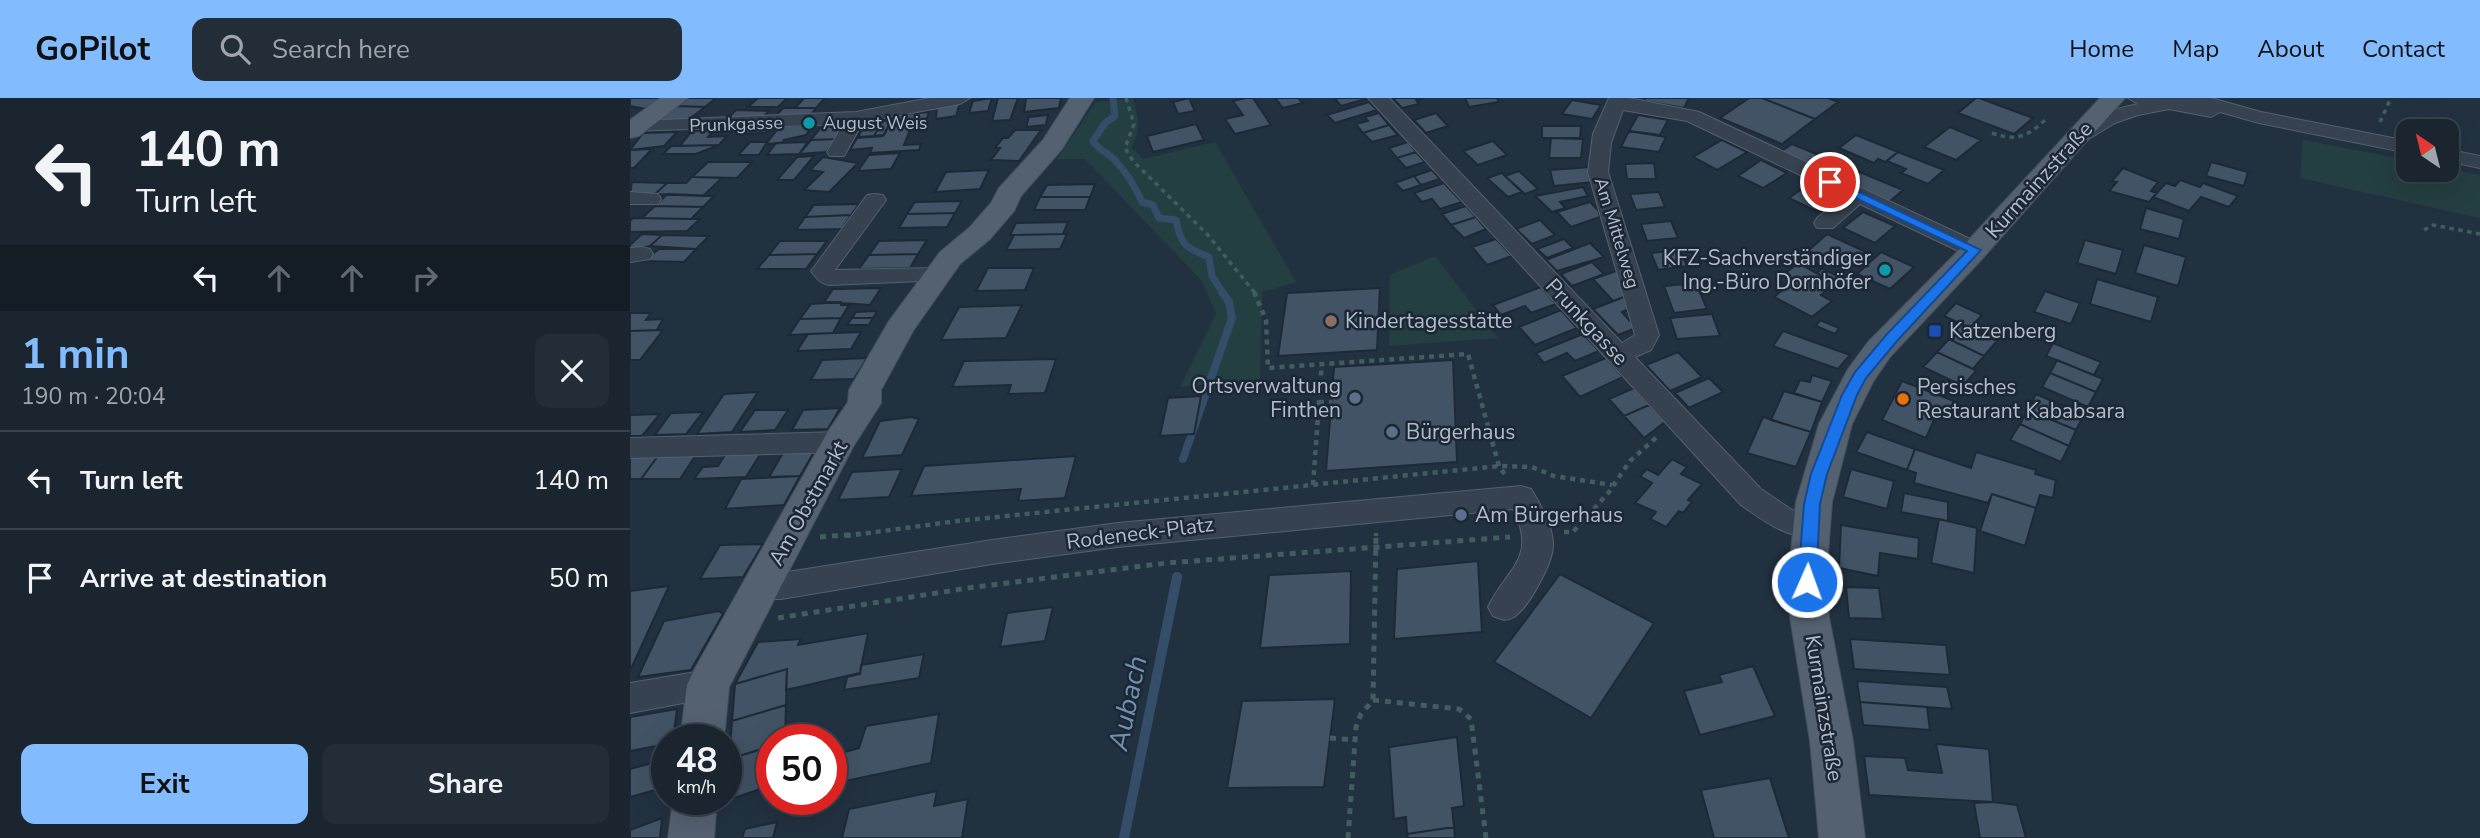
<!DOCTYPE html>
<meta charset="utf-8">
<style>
body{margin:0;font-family:"Nunito Sans",sans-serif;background:#232d38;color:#f1f3f6;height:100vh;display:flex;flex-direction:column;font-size:26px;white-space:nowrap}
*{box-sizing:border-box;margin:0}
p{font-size:23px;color:#9fa5ab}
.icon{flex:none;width:38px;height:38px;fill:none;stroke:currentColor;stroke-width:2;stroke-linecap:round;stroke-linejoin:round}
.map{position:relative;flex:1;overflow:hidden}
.side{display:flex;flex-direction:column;background:#1a2530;width:630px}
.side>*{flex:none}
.top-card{background:#1a2530;color:#f1f3f6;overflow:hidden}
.needle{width:46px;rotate:325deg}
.buttons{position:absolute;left:1766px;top:21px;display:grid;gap:14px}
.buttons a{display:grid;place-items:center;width:63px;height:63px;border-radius:14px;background:#1a2530;box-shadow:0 7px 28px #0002,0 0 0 2px #38424c;font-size:35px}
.speed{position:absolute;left:21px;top:626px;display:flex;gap:14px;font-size:35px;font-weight:700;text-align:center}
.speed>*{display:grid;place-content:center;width:91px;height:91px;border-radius:50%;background:#1a2530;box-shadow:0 7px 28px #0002,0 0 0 2px #38424c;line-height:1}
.speed small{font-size:18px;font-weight:400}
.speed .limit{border:10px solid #d22;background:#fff;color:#111}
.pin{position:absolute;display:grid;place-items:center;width:60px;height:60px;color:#fff;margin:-30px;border:4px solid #fff;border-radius:50%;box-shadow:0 2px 7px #0007}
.me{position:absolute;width:77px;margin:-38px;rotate:2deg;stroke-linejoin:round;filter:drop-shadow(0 0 5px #0008)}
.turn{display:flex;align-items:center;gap:24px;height:147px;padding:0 21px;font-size:32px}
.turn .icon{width:91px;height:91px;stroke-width:2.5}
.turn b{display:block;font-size:49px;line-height:60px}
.lanes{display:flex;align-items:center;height:66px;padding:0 21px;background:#0003;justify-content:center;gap:35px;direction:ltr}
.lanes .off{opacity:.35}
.round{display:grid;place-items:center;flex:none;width:74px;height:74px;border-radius:14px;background:#232d38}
.head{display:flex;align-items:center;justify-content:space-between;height:119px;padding:0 21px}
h1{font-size:42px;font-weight:700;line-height:52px;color:#83bbff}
.primary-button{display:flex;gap:14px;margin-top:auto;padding:14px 21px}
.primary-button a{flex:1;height:80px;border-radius:14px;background:#83bbff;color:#111;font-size:28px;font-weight:700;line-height:80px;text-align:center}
.primary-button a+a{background:#232d38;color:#f1f3f6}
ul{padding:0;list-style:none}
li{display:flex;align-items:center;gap:21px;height:98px;padding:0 21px;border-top:2px solid #38424c}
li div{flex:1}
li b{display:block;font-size:26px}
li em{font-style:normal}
header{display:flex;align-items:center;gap:42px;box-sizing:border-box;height:98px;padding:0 35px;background:#83bbff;color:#111}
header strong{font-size:33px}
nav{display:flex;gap:38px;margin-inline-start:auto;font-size:24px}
.search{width:490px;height:63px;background:#232d38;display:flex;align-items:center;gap:18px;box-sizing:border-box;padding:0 24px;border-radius:14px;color:#9fa5ab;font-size:26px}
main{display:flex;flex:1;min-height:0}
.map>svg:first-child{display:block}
.green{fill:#243f41}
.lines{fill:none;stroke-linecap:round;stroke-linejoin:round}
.stream-far2{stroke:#344d69;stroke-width:7}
.stream-far1{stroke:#344d69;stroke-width:8}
.stream{stroke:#344d69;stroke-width:10}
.building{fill:#425365;stroke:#1d2937;stroke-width:2}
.minor-casing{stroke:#54606e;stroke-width:2}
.major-casing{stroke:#424e5c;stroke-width:2}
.path-far2{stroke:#425d5e;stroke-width:3.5;stroke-dasharray:4.5 4.5;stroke-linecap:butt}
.path-far1{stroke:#425d5e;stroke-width:4.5;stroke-dasharray:5 5;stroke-linecap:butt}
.path{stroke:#425d5e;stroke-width:5;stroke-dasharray:6 6;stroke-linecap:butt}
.minor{fill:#364250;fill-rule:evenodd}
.major{fill:#546170;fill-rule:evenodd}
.route{fill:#1a73e8;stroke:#114b97;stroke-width:2}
.culture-dot{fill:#0f9aa8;stroke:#1b2735;stroke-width:2.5}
.education-dot{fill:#8d6e63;stroke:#1b2735;stroke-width:2.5}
.transit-dot{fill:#1a4fb4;stroke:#1b2735;stroke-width:2.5}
.service-dot{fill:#5c6f8a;stroke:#1b2735;stroke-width:2.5}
.food-dot{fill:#e8710a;stroke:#1b2735;stroke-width:2.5}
.labels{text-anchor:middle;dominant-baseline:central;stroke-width:5;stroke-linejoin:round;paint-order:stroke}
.far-poi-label{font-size:18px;fill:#b2bdcb;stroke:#1b2735;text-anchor:start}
.far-street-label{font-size:18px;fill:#b2bdcb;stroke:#1b2735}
.street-label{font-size:21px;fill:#b2bdcb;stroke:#1b2735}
.poi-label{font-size:21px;fill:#b2bdcb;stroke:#1b2735;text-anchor:start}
.near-water-label{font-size:28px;font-style:italic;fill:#7090b1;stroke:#1b2735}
</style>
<header>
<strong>GoPilot</strong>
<div class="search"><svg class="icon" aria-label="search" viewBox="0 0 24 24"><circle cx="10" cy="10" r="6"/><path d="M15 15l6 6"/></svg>Search here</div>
<nav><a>Home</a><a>Map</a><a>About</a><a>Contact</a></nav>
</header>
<main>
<section class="side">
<div class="top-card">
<div class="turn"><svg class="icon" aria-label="left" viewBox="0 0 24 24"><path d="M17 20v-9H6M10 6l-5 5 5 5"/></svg><div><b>140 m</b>Turn left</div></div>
<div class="lanes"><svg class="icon" aria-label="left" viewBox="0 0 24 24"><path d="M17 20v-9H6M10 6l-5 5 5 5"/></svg><svg class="icon off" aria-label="ahead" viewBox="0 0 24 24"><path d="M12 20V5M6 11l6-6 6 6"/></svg><svg class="icon off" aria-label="ahead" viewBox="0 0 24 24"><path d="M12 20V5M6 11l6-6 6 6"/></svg><svg class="icon off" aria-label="right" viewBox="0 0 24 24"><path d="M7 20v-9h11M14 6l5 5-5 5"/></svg></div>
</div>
<div class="head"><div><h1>1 min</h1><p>190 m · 20:04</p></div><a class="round"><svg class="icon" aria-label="close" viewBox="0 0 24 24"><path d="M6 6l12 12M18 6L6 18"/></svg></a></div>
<ul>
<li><svg class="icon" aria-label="left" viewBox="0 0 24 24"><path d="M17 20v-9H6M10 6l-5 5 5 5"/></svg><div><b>Turn left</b></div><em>140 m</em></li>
<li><svg class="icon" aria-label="arrive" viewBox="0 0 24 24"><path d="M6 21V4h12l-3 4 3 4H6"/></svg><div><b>Arrive at destination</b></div><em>50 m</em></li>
</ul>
<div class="primary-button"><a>Exit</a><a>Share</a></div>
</section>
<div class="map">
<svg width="1850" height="740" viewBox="0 0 1850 740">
<rect width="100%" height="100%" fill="#223140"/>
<path class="green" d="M500,0H503C508,19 512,32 501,49L513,61L585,44L666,184L632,194L630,281L550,289L586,216L572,183L455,61H427L466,4Z
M1673,42L1778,62V72L1817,70L1850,77V120L1670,80Z
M805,158L868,240L759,248L760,177Z"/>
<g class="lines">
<path class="stream-far2" d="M483,0L485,18L476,24L463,43C467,51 477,55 484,61C496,74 505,88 512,104L523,107L529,120L546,122C551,148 555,149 579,159L582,178L593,195"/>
<path class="stream-far1" d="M553,361L602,220L599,204L592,194"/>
<path class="stream" d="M494,740L547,479"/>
</g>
<path class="building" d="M0,0H34L16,11L0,8Z
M58,0H86L75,9L46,8Z
M128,0H157L148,9H118Z
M174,0H195L186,10H165Z
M362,0L358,13L339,15L343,3Z
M368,0H388L380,22L362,23Z
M396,0H431L429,10L394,14Z
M559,0L565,13L548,16L543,4Z
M616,0H623L641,27L605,36L595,21L613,17L603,3Z
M645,0H668L673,5L653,10Z
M709,0H735L736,1L711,8L705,1Z
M763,0H793L786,2L789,6L772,10Z
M835,0H867L869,4L839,9Z
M1016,0H1059L1054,10L1014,3Z
M1119,0H1132L1185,21L1152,46L1090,20Z
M1132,0H1198L1208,4L1185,21Z
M1346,0H1349L1403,20L1384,36L1328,15Z
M942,2L971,7L962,21L932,16Z
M739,4L747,12L705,25L697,17Z
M330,5L326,18L306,21L307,9Z
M46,8L75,9L58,22H28Z
M153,10H186L179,19L143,21Z
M106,12L139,13L129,23L94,24Z
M299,14L293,30L280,32L274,47L291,46L289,52L240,55L242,50L220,52L227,40L253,38L264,17Z
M749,15L759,27L733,35L726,26L738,23L735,19Z
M806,15L818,28L796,35L784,22Z
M418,17L416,27L396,29L399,19Z
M1008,17L1038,22L1030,37L999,33Z
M262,22L254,37L244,38L252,23Z
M252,23L244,38L228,39L236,24Z
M217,26L207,41L181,42L193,27Z
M566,26L574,42L523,54L517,38Z
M183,27L176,37L154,42L152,45L136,46L150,28Z
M759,27L768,37L742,44L733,35Z
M141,28L135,35L107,36L112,30Z
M912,28H951L950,40H912Z
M1320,29L1351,42L1326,62L1294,49Z
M84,32L78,39L97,38L89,47L50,48L62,33Z
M385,32H411L389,63L361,62L370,50H365L373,40H378Z
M999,33L1036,39L1029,54L991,49Z
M47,34L34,48L0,52L13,35Z
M1226,37L1268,54L1255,64L1248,61L1244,65L1209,50Z
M921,40L953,41L951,60H919Z
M207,41L196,54L169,56L181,42Z
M1092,42L1117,54L1087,72L1063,59Z
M863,43L877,57L848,67L833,53Z
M120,44H137L129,57H108Z
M178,44L169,56L137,57L146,45Z
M778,44L786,54L767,60L759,50Z
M1162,46L1273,92L1258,105L1150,54Z
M89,47L66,56H33L41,48Z
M22,51L4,70H0V52Z
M786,54L795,64L776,70L767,60Z
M1268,54L1314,72L1298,86L1271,75L1276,71L1257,63Z
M270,55L261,71L228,73L239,57Z
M184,58L164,82H147L167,59Z
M193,59L228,65L199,94L174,92L193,74L180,72Z
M1131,62L1157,75L1133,90L1108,78Z
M78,64H122L107,80L62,79Z
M1581,64L1618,74L1614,88L1576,78Z
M1024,65L1026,81H997L995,66Z
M960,69L964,84L924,88L920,72Z
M1493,70L1528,84L1521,93L1527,95L1519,104L1479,93L1487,84L1482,83Z
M359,72L350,91L305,94L316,74Z
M802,72L810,81L791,87L784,78Z
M889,73L908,91L895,96L875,78Z
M872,75L875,78L892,94L878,99L857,80Z
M784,78L791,87L773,93L765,85Z
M62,79L92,80L73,98L25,96L37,85H56Z
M1550,82L1570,89L1573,85L1608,98L1599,109L1571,99L1559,113L1523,99L1536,85L1545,88Z
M2,84L37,85L25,96H0Z
M814,85L832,104L810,111L802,101L792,104L784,95Z
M465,86L460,99H410L417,87Z
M1177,87L1204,100L1186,113L1159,100Z
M953,89L958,98L930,104L935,110L922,114L905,98Z
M1029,94L1035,109L1006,112L1000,96Z
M37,96L84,98L73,109L25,108Z
M410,99H460L455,112H404Z
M332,103L325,115L277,116L285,104Z
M960,104L969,113L970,119L941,129L927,114Z
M229,106L221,117L175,119L184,107Z
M25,108L73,109L61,121L12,120Z
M836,108L846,119L821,127L812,116Z
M1516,110L1554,121L1549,141L1510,131Z
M1233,114L1265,128L1245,145L1213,130Z
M325,115L317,129L269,130L277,116Z
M221,117L212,131L166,132L175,119Z
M846,119L856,131L834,140L821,127Z
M3,120L61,121H70L57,133L0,134V123Z
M910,122L925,137L902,146L886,131Z
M1041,123L1048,140L1017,143L1011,126Z
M438,124L433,136L380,137L386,125Z
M12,136L32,137L20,148L0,152V147Z
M433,136H437L430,151L376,152L384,137Z
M1197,136L1236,154L1217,171L1178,153Z
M32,137L79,138L66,151L20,148Z
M866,141L882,158L857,167L842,149Z
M934,141L943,150L917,160L907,151Z
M297,142L288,156L239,157L249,143Z
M1455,142L1493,152L1486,176L1447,165Z
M150,143H197L187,156L139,157Z
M960,145L974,159L927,173L916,162Z
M1514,147L1556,159L1548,188L1505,175Z
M29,151H66L54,164L13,163Z
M1050,152L1057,168L1028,172L1021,155Z
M1251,154L1284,169L1260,191L1227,176Z
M187,156L176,171H127L139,157Z
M288,156L280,170L229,171L239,157Z
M962,164L974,176L942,188L931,176Z
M1168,165L1204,185L1191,197L1202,203L1182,219L1144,199L1163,183L1152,178Z
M358,170H404L395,192L346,193Z
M1192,170L1210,180L1204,185L1187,175Z
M989,172L999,197L983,203L963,181Z
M1467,181L1528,199L1521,224L1460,206Z
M1066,185L1077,211L1044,215L1034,188Z
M911,189L926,206L901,215L895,208L871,217L863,207Z
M251,190L240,207L194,204L203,191Z
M750,190L747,252L648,258L657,195Z
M1415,193L1450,205L1441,226L1404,214Z
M999,197L1004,208L992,214L1006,230L988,237L963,211Z
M211,204V207H219L211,220L170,221L181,206Z
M1326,205L1352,217L1340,230L1314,218Z
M392,207L376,240L311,242L329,209Z
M931,212L947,230L905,247L889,229Z
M247,213L243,220H222L226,214Z
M21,215L16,222L33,221L27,232L0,233V215Z
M1082,216L1090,238L1047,241L1040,220Z
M211,220L203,235L159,237L170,221Z
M222,220H243L239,227H217Z
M1190,222L1209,230L1205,236L1186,228Z
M1331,226L1340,230L1367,243L1354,258L1319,241Z
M33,232L10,262H0V233Z
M1153,233L1220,257L1208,271L1143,248Z
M231,234L221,251L167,253L178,236Z
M953,236L969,253L945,263L937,255L914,265L906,255Z
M1319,241L1354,258L1343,271L1307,254Z
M1423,245L1471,264L1464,277L1416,258Z
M1048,254L1072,279L1040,293L1016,267Z
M1307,254L1343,271L1346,273L1333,288L1293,269Z
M237,260L224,281L181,282L192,262Z
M976,260L993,279L950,299L932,278Z
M426,261L415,295L378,296L381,287L322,289L334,263Z
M823,262L827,364L696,373L704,269Z
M1427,262L1473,281L1466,294L1420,275Z
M1420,275L1466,294L1458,309L1412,289Z
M1182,277L1202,283L1192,304L1164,295L1170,282L1180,284Z
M1079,280L1093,294L1059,310L1045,295Z
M1272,283L1324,303L1316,319L1306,317L1296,340L1252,322Z
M1004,290L1019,307L994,318L979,301Z
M1154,293L1192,304L1181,334L1141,322Z
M128,294L102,334L67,336L94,296Z
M1406,296L1454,317L1446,332L1398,312Z
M571,298L564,336L530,338L538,300Z
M1019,307L1035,324L1014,340L994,318Z
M210,310L198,331L162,332L173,312Z
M125,312H158L145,332L110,334Z
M1398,312L1446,332L1439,348L1390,326Z
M73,314L56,336L25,337L41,315Z
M30,316L12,338H0V317Z
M281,319L289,321L272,357L232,360L250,323Z
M1133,319L1181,334L1166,369L1117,355Z
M1390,326L1439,348L1431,364L1380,342Z
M1237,334L1285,351L1277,372L1226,354Z
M1285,351L1341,370L1346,354L1406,372L1405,376L1426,382L1423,400L1410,397L1406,410L1362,396L1358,405L1284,385L1286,375L1277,372Z
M184,354L170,378L139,379L153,355Z
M131,355L116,379L64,381L73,369L88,368L95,357Z
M66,357L50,381H11L28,358Z
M28,358L11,381H0V359Z
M446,358L435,400L388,403L391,391L281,398L294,368Z
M1042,361L1057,369L1051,376L1072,386L1058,402L1062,404L1053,415L1049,413L1036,429L1020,421L1026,414L1005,405L1022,385L1010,378L1017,371L1028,377Z
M272,371L259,399L208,402L222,374Z
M1221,371L1264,383L1257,411L1213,399Z
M170,378L154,407L95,411L111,381Z
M1274,395L1318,404V423L1271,414Z
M1362,396L1406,410L1395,448L1350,433Z
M1309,421L1347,430L1344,475L1301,465Z
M1211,427L1289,440L1288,461L1250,455L1248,478L1209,470Z
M133,446L113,479L70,481L90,447Z
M848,463L852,534L764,541L767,471Z
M721,473L720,546L630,550L639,477Z
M930,476L1024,525L961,620L864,564Z
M39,488L0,573V493Z
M1216,489L1249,490L1253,521L1219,520Z
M423,509L415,543L370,549L377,515Z
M89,513L93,516L61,572L8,579L34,523Z
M238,535L230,575L156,592L157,571L105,586L128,544L171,541L168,547Z
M1220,541L1316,547L1320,577L1224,571Z
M294,556L289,580L214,592L217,579L230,576L231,567Z
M1123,568L1145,618L1070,637L1054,593L1092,584L1089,577Z
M157,571L156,607L102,623L105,586Z
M1227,583L1317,589L1322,611L1230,604Z
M705,601L694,689L597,690L612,603Z
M1230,604L1297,609L1300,632L1233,627Z
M156,607L155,642H142V648L99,661L102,623Z
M47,611L43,642H37V646L0,653V619Z
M309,616L301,665L201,686V658L229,650L236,628Z
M827,639L834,708L822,710L824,729L777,736L776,719L764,721L759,649Z
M1306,646L1359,651L1363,704L1239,697L1234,658L1275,660L1278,672L1312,675Z
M142,648V687L95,703L99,661Z
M37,661L36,689L0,699V671Z
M1140,680L1159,740H1084L1071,692Z
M307,693L304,708L338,701L332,740H212L219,711Z
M1363,704L1387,707L1396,740H1350L1344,705Z
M32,720L30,740H0V732Z
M147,724L143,740H112L115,731Z
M824,729L825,740H778L777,736Z"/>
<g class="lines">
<defs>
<path id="minor" d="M300,0H340L330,6L233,24L214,58H200L197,54L213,26L0,33V25L6,23L226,14Z
M738,0H759L992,245L1005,237L958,74L963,36L979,0H999L1069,14L1353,147L1356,152L1353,157H1337L1230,106L1203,130H1187L1184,125L1187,120L1214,98L1057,23L993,12L981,45L978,74L1029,237L1021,252L1005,259L1131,391L1162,412L1189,420L1194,428L1189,436C1161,445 1133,422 1111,407Z
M1498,0H1581L1631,14L1778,43V55L1629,25L1590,14L1581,19L1539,11L1508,17L1485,25L1457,42H1443L1440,38C1455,18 1485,11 1508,6Z
M1816,51L1850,58V70L1816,63Z
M0,94L28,96L31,101L28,106H0Z
M245,96L253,97L256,102L205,172L307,170L315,172L319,177L315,182L199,187C190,185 187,181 181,173L185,168L237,97Z
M12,149L20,151L23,156L20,161L0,164V150Z
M209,334L219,337L223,344L219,351L209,354L0,360V340Z
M891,388L901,391C911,408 923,427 923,447C923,465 899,509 884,519C876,524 871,521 863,518L858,509C877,470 908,460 883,411L488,449L362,466L151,501H131L120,497L116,488L120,479L131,475H151L362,442L488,425Z
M78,572L90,576L95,587L90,598L0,615V585Z"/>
<path id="major" d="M30,0H58L9,38L0,40V22Z
M440,0H464L432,51L391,98L384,113L360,141L330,166L283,233L251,292V305L223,349L99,589L94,642H50L57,587L63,574L197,335L218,304L219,292L259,223L310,154L340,129L361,105L369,90L413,42Z
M1470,0H1495L1352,161L1260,259L1243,284L1222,326L1202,404L1196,482L1199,519L1223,643L1235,740H1189L1180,643L1160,519L1158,482L1166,404L1189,326L1218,271L1238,244L1332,149Z
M43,702H87L84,740H38Z"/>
</defs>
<use href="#minor" class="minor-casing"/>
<use href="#major" class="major-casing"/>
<path class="path-far2" d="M496,0L504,26L495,50L503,63L577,136L625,195
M1750,24L1761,0
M1362,35C1387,44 1399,38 1417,20
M1794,132L1803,127L1850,136"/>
<path class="path-far1" d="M624,194L636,222L638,270L838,256L869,368L876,378
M689,304H702
M683,387L692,264
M934,434H943L979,394L1000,363L1028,338
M216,438L327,423L869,368L902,369L924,378L982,387
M746,438V435"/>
<path class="path" d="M190,439L229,436
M148,520L345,489L537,465L880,439
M743,602L829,611L841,621L856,740
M700,640L724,642
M718,740L726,629L731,616L743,602L746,436"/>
<use href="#minor" class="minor"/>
<use href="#major" class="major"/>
</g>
<path class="route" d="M1200,80L1351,152L1267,243L1236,280L1227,297L1197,376L1190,406L1186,484L1183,489L1177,491L1171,489L1168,484L1174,406L1181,376L1212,297L1225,274L1257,236L1337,153L1196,86L1194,84Z"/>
<g class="culture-dot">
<circle cx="179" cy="25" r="7"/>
<circle cx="1255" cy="172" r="7"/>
</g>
<circle class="education-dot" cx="701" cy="223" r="7"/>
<rect class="transit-dot" x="1298" y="226" width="14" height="14" rx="3.5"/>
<g class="service-dot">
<circle cx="725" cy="300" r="7"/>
<circle cx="762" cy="334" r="7"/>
<circle cx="831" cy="417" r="7"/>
</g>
<circle class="food-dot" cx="1273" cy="301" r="7"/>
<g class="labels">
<g class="far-poi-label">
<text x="193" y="25">August Weis</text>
</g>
<g class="far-street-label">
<text transform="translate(106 26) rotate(-2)">Prunkgasse</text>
<text transform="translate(987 135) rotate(73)">Am Mittelweg</text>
</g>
<g class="street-label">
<text transform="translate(1409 82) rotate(-48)">Kurmainzstraße</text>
<text transform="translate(957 224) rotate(47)">Prunkgasse</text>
<text transform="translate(178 405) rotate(-61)">Am Obstmarkt</text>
<text transform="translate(510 435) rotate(-7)">Rodeneck-Platz</text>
<text transform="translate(1194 610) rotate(81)">Kurmainzstraße</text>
</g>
<g class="poi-label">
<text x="1241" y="160" text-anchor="end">KFZ-Sachverständiger<tspan x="1241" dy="24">Ing.-Büro Dornhöfer</tspan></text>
<text x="715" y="223">Kindertagesstätte</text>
<text x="1319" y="233">Katzenberg</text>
<text x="711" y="288" text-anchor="end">Ortsverwaltung<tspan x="711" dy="24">Finthen</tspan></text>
<text x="1287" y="289">Persisches<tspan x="1287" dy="24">Restaurant Kababsara</tspan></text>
<text x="776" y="334">Bürgerhaus</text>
<text x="845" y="417">Am Bürgerhaus</text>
</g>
<g class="near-water-label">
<text transform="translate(498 605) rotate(-78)">Aubach</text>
</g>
</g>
</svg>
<div class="buttons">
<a><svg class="needle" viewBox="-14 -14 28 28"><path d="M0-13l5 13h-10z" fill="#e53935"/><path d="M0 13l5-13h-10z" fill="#9fa5ab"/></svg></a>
</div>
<div class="speed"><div>48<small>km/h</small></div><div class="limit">50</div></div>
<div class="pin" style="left:1200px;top:84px;background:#d93025"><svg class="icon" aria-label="arrive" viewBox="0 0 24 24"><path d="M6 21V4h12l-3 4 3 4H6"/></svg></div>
<svg class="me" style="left:1177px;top:484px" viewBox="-20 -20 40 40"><circle r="17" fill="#1a73e8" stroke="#fff" stroke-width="3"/><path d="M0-11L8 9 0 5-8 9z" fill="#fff"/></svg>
</div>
</main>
